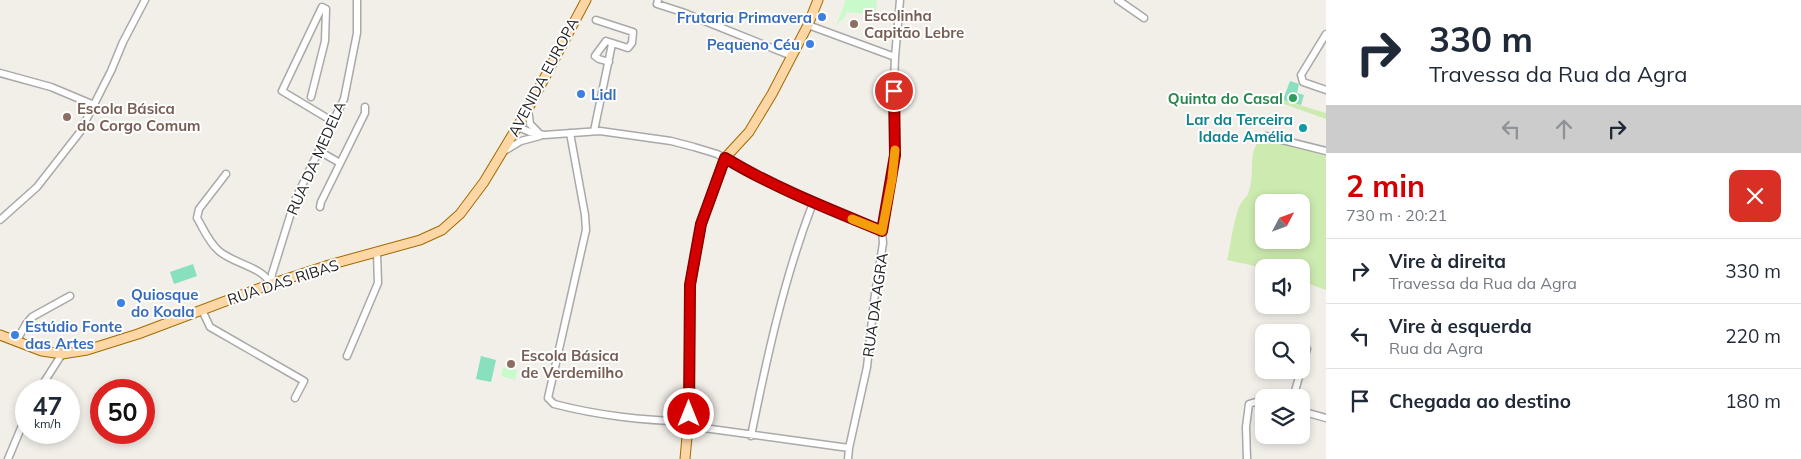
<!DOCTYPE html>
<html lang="pt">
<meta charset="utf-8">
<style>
body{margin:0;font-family:Mulish,sans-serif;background:#f2f2f3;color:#1f2937;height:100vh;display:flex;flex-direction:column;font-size:19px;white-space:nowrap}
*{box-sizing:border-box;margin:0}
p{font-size:16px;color:#747a83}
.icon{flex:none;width:28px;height:28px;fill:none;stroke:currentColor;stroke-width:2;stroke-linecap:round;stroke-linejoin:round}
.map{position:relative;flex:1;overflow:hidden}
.side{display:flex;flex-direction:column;background:#fff;width:475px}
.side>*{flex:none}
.top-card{background:#fff;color:#1f2937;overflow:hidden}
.needle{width:32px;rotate:49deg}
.buttons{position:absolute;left:1255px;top:194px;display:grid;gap:10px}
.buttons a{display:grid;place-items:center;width:55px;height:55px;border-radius:10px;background:#fff;box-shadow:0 2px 8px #0003;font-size:25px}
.speed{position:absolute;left:15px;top:379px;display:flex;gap:10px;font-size:25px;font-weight:700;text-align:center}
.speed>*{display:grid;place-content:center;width:65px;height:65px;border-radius:50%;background:#fff;box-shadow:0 2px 8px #0003;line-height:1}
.speed small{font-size:12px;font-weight:400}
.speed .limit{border:8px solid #d22;background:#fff;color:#111}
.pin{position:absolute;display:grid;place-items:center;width:42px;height:42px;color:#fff;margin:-21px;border:2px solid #fff;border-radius:50%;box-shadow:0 1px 5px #0007}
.me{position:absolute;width:55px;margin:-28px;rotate:0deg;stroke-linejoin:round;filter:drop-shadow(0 0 4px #0008)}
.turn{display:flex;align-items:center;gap:18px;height:105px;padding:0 20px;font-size:22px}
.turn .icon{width:65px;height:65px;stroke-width:2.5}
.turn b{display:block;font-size:35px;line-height:42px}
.lanes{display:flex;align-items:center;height:48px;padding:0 20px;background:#0003;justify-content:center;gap:25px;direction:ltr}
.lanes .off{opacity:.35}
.round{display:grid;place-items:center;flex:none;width:52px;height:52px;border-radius:10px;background:#f2f2f3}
.headline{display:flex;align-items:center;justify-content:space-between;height:85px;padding:0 20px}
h1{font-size:30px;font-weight:700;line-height:38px;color:#d40000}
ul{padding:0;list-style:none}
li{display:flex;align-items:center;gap:15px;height:65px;padding:0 20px;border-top:1px solid #e0e1e3}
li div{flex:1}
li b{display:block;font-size:19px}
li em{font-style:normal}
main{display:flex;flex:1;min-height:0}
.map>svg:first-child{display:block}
.grass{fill:#cdebb0;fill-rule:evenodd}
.park{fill:#c8facc}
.pitch{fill:#88e0be}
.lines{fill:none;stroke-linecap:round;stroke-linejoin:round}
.minor-casing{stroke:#a9a9a9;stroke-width:9}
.major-casing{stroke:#a06b00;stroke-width:11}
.minor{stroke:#fff;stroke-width:6}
.major{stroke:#fcd6a4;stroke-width:9}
.route-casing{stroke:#8a0000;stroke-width:12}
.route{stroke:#d40000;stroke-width:9}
.slow{stroke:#f59e0b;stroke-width:9}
.shop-dot{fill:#3f7fe0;stroke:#fff;stroke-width:2}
.education-dot{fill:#8d6e63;stroke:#fff;stroke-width:2}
.leisure-dot{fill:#2e9e5b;stroke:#fff;stroke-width:2}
.culture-dot{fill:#0f9aa8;stroke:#fff;stroke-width:2}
.labels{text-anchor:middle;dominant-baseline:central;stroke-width:4;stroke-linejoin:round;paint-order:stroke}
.education-label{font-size:15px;font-weight:bold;fill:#785e54;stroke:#fff;text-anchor:start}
.shop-label{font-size:15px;font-weight:bold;fill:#366cbe;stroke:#fff;text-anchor:start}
.street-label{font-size:15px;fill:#222;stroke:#fff}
.leisure-label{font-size:15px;font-weight:bold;fill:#27864d;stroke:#fff;text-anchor:end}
.culture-label{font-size:15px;font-weight:bold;fill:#0d838f;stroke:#fff;text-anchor:end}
</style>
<main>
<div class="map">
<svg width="1326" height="459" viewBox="0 0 1326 459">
<rect width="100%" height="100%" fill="#f2efe9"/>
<path class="grass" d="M1283,100L1326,113V119L1281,103Z
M1266,136L1326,151V290L1301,281V268H1264L1227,260C1231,244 1233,222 1239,207C1242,199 1248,199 1250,187C1255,169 1246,146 1266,136ZM1264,202H1301V240H1264Z"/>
<path class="park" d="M846,0H877L875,22H868L867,14L847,12L843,20H841L836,26Z
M503,367L517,370L515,380L501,376Z"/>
<path class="pitch" d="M1290,81L1299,84L1297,93L1304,95L1301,105L1283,100Z
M193,264L197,276L174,284L170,272Z
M481,356L496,360L491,382L476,379Z"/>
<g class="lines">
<defs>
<path id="minor" d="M658,0L657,4L682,12L792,56
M1118,0L1144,18
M596,20L633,32L632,43L628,48L606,41L595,56L599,59L609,62
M808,25L895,57
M1326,34L1301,75L1303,82L1326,90
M0,73L51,87L94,105
M311,97L325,41L326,9L322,7L282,91L332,121
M528,109L530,124L538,132
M518,127L530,132L544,135L600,131L671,141L694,147L717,154L770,183L813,203L882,231
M594,131L612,44
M570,133L585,215L586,230L548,398L554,404C600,416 642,420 689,422
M1266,136L1326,151
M506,150L521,141L540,136
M319,151L340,163
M226,174L199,209L197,218C203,228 209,243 219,251C234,264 261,266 271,284
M320,207L321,202L365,113V107
M0,220L37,187L80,132L111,71L123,42L145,0
M271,284L272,274L295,200L344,99L357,33V0
M202,310L210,327L304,381L295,398
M16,342L26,324L32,317L70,296
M347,356L378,283L377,253
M1301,369L1307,349
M39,390L62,354
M1293,398L1301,370
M1301,411L1326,418
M689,426L849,448
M751,436C767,357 784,278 813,203
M8,459L26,416
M848,459L849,448L867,367L874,301L883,243L882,231L895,155L893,107L895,57L900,0
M1247,459L1246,427L1249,404L1259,401L1264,402"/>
<path id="major" d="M0,335L42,351L62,354L87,350L138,334L271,284L329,265L420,240L442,230L460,214L484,182L528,109L586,0
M685,459L689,414L690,285L701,224L725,158L749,132L772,94L808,25L818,0"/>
</defs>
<use href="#minor" class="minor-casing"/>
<use href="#major" class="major-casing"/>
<use href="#minor" class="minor"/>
<use href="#major" class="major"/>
</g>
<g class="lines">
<defs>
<path id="route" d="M689,414L690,285L701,224L725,158C775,188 829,209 882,231L895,155L894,91"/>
</defs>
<use href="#route" class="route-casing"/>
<use href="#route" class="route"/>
<path class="slow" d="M852,219L882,231L892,179L895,150"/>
</g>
<g class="shop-dot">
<circle cx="822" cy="17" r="5"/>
<circle cx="810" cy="44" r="5"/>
<circle cx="581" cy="94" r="5"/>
<circle cx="121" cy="303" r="5"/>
<circle cx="15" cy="335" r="5"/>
</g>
<g class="education-dot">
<circle cx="854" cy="24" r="5"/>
<circle cx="67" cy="117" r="5"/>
<circle cx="511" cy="364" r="5"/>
</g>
<circle class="leisure-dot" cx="1293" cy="98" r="5"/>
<circle class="culture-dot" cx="1303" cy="128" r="5"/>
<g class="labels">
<g class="education-label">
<text x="864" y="15">Escolinha<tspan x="864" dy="17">Capitão Lebre</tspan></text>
<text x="77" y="108">Escola Básica<tspan x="77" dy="17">do Corgo Comum</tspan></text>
<text x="521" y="355">Escola Básica<tspan x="521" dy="17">de Verdemilho</tspan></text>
</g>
<g class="shop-label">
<text x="812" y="17" text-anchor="end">Frutaria Primavera</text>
<text x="800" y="44" text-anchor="end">Pequeno Céu</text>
<text x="591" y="94">Lidl</text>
<text x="131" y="294">Quiosque<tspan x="131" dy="17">do Koala</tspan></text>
<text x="25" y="326">Estúdio Fonte<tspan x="25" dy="17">das Artes</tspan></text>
</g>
<g class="street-label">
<text transform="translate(543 77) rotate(-62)">AVENIDA EUROPA</text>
<text transform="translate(316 158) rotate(-66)">RUA DA MEDELA</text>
<text transform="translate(283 282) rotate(-18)">RUA DAS RIBAS</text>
<text transform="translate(875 305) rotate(-82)">RUA DA AGRA</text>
</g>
<g class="leisure-label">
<text x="1283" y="98">Quinta do Casal</text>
</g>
<g class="culture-label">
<text x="1293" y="119">Lar da Terceira<tspan x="1293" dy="17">Idade Amélia</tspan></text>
</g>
</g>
</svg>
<div class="buttons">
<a><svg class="needle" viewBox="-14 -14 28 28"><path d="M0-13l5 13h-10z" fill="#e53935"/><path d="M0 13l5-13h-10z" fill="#747a83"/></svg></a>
<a><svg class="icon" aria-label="sound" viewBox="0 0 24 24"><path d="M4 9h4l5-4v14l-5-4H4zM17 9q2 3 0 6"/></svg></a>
<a><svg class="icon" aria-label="search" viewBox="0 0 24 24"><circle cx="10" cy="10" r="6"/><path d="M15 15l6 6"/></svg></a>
<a><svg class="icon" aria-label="layers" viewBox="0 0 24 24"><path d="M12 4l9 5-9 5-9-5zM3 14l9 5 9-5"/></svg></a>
</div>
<div class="speed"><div>47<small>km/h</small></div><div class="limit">50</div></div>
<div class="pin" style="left:894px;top:91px;background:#d93025"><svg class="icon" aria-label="arrive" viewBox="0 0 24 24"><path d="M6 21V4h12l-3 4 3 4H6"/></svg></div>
<svg class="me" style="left:689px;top:414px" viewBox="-20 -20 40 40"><circle r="17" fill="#d40000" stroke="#fff" stroke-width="3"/><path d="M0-11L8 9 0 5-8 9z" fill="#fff"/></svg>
</div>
<section class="side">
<div class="top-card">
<div class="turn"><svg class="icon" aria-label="right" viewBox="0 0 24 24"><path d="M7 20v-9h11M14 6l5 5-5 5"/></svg><div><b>330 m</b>Travessa da Rua da Agra</div></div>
<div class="lanes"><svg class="icon off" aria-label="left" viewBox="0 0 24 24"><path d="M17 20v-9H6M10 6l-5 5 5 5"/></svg><svg class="icon off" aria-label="ahead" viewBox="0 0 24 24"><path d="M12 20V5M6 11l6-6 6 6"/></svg><svg class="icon" aria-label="right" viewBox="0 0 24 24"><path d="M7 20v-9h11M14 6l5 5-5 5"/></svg></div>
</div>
<div class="headline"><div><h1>2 min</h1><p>730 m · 20:21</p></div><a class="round" style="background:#d93025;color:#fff"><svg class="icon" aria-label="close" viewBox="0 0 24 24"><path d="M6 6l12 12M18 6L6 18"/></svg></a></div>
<ul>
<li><svg class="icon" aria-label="right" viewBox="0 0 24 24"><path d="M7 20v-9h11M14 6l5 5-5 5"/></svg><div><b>Vire à direita</b><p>Travessa da Rua da Agra</p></div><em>330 m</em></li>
<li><svg class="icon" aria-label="left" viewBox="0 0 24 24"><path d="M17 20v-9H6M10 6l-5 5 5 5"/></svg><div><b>Vire à esquerda</b><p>Rua da Agra</p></div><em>220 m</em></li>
<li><svg class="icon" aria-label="arrive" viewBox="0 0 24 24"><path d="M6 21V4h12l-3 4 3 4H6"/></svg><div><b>Chegada ao destino</b></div><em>180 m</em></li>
</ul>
</section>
</main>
